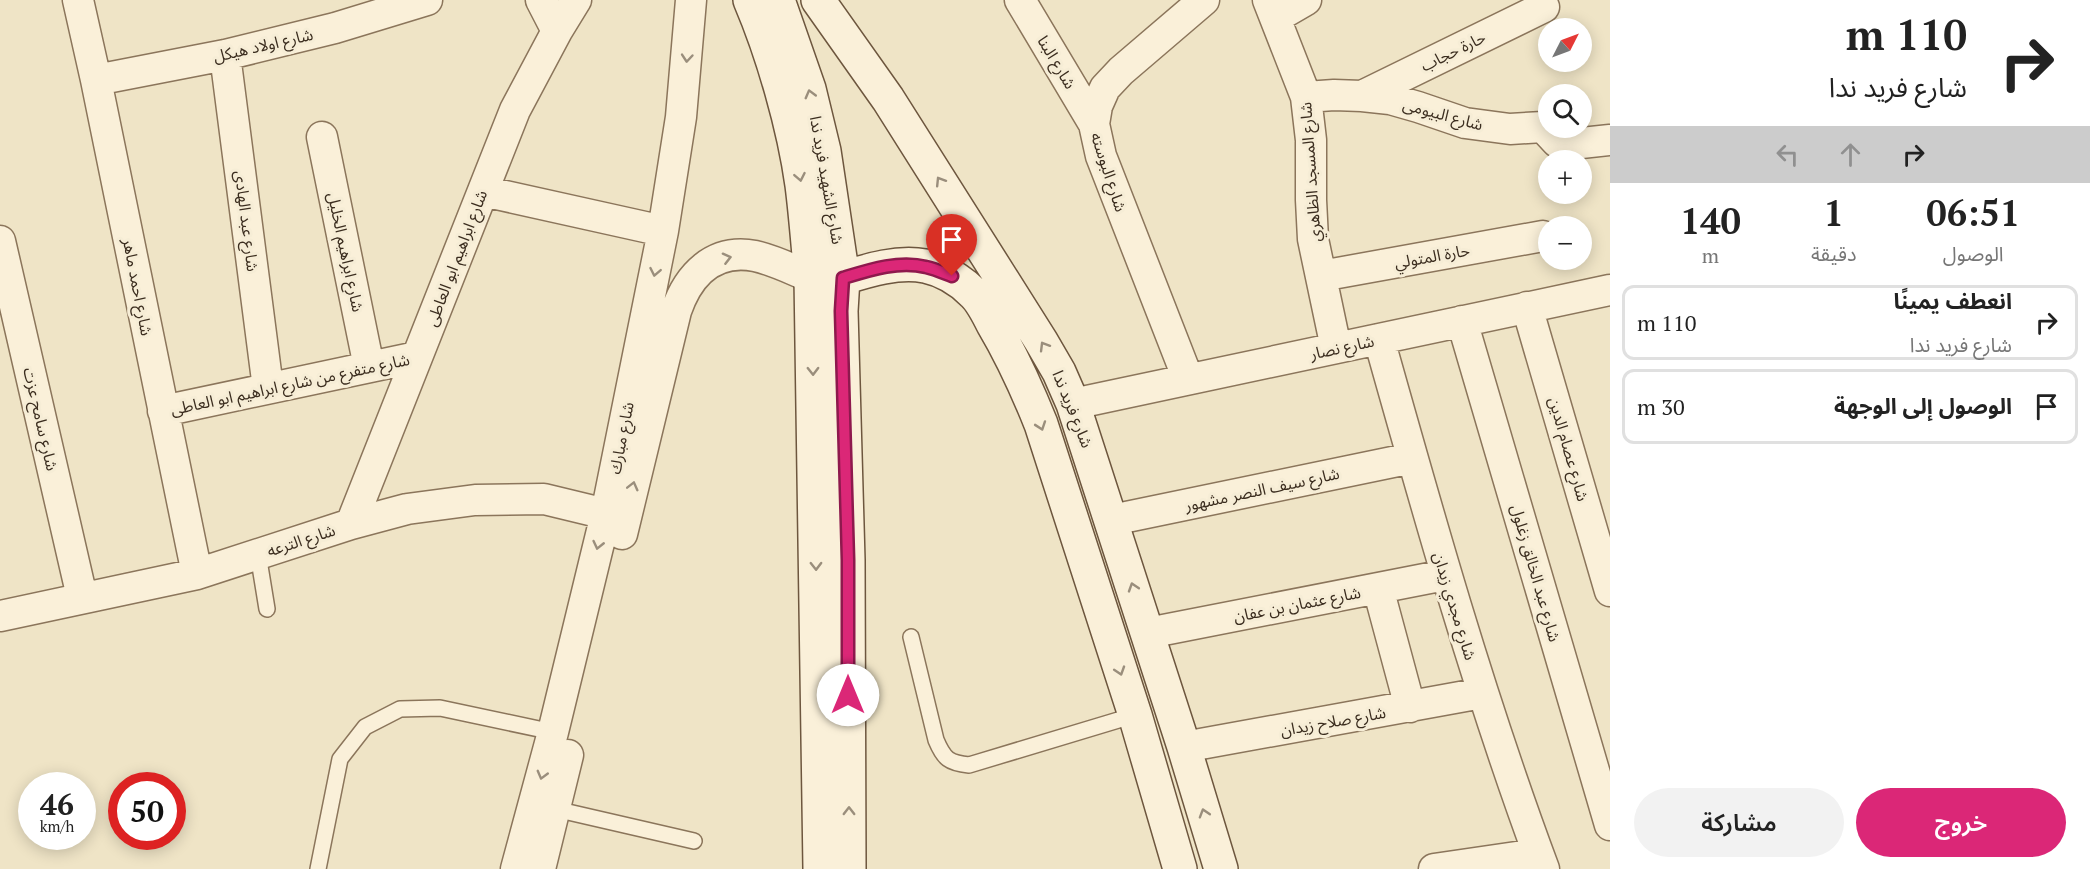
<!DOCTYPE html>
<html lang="ar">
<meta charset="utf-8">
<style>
body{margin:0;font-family:"PT Serif","Noto Sans Arabic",serif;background:#f2f2f2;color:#222;direction:rtl;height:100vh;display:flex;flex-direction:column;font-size:22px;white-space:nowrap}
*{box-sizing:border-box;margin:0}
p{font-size:20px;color:#767676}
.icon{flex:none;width:33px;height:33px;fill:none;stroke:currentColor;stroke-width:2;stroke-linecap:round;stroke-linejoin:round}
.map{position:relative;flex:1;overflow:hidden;direction:ltr}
.drawer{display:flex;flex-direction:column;background:#fff;width:480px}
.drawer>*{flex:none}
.banner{background:#fff;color:#222;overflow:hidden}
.needle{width:39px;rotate:48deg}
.tools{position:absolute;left:1538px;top:18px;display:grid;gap:12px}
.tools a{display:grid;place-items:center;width:54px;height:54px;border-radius:50%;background:#fff;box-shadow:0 3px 15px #0003;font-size:30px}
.speed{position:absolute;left:18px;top:772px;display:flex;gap:12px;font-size:30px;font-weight:700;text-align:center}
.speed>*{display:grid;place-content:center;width:78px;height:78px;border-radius:50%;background:#fff;box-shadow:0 3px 15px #0003;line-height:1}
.speed small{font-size:15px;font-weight:400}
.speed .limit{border:9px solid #d22;background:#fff;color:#111}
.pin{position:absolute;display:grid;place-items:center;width:51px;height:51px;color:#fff;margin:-62px -26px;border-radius:50% 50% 50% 0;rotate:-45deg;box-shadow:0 0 6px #0007}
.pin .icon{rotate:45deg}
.me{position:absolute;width:66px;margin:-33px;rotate:0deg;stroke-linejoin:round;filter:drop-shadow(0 0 4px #0008)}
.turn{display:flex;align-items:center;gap:21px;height:126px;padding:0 24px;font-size:27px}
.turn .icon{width:78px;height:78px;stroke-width:2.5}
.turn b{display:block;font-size:42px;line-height:51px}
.lanes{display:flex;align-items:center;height:57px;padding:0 24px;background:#0003;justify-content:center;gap:30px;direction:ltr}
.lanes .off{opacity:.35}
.eta{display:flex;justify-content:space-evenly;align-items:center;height:102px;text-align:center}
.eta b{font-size:36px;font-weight:600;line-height:42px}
.button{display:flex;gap:12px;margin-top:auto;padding:12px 24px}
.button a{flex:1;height:69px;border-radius:36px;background:#db2777;color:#fff;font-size:24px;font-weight:600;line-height:69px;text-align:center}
.button a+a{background:#f2f2f2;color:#222}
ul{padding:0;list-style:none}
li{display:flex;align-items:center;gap:18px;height:75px;margin:0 12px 9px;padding:0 12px;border:3px solid #e0e0e0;border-radius:12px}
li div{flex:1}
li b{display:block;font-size:22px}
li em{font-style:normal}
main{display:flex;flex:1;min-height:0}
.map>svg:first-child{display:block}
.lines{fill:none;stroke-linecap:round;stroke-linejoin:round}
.service-casing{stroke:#8b755b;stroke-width:18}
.minor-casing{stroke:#8b755b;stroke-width:33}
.secondary-casing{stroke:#6d563e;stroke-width:36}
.service{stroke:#faf0d9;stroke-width:15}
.minor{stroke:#faf0d9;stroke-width:30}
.secondary{stroke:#faf0d9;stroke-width:33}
.oneway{stroke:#9a8e7c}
.route-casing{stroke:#8e194d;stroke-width:15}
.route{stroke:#db2777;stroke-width:10}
.labels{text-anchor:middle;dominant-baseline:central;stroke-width:6;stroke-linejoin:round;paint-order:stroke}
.street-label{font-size:16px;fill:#3b2d1f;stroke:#f6edd6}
</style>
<main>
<section class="drawer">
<div class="banner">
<div class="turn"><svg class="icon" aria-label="right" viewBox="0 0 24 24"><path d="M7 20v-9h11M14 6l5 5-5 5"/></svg><div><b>110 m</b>شارع فريد ندا</div></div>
<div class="lanes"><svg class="icon off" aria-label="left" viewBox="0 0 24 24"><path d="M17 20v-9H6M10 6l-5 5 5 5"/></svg><svg class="icon off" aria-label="ahead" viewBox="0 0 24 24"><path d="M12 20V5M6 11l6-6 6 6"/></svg><svg class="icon" aria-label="right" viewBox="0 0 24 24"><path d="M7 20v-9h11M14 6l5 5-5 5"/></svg></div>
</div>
<div class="eta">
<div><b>06:51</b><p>الوصول</p></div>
<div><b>1</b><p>دقيقة</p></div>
<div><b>140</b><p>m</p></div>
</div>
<ul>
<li><svg class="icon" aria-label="right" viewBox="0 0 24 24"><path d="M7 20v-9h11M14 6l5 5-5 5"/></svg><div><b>انعطف يمينًا</b><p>شارع فريد ندا</p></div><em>110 m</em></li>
<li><svg class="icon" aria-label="arrive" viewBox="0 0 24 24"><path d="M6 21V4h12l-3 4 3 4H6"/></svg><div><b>الوصول إلى الوجهة</b></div><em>30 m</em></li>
</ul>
<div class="button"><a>خروج</a><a>مشاركة</a></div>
</section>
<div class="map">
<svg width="1610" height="869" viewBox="0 0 1610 869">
<rect width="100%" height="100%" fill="#efe4c6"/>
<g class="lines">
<defs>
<path id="service" d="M258,554L267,609
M911,637L936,740C944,759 949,763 969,765L1135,715
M555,809L694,841
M318,869L340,759L365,727L400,709L440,708L553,732"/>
<path id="minor" d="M78,0L96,80L197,574
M541,0L557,31
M1020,0L1094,124
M1268,0L1306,97L1311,140V200L1313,239L1336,348
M1275,18L1306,0
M225,55L268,388
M96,80L225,55L335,28L427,0
M1362,96L1544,7
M1306,97L1334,95L1362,96L1390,99L1418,107L1465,123L1510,129L1543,127L1557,142L1563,145L1610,140
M322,137L369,367
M483,191L663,231
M0,241L82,597
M1321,276L1543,236
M1527,307L1610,591
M1462,321L1610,825
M1379,339C1429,517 1479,695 1544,869
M1188,379L1101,156L1094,124L1097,106L1105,88L1121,71L1204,0
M1073,404L1610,290
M163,411L417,357
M1112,520L1412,458
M351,524L515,110L557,31L576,0
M622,534L676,311C688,276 713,248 755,256C774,260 793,270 811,277
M1378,588L1410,707
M0,616L197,574L351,524L407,509L475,500L544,499L606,514
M1148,633L1445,575
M1184,747L1482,693
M516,869L553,732L606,514L663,231L681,117L691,0
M540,869L568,755
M1434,869L1538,854"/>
<path id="secondary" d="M750,0C773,54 794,127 802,185C806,216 808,246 811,277L820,869
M778,0L809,89L824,151L843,278L841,311L848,560L849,869
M818,0L888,99L1041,341L1059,372L1073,404L1184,747L1221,869
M843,278C869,270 898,261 925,266C943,270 960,280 973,293C981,300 988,314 993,324C1012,356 1027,389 1041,424L1135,715L1180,869"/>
</defs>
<use href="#service" class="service-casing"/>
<use href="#minor" class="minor-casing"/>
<use href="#secondary" class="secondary-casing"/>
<use href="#service" class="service"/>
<use href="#minor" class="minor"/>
<use href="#secondary" class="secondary"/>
</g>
<defs><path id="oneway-chevron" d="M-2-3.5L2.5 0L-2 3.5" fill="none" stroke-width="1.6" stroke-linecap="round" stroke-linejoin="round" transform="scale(1.5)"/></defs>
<g class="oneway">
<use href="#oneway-chevron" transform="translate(687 58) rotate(95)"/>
<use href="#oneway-chevron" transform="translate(810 94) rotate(-105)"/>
<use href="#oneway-chevron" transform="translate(800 177) rotate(79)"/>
<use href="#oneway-chevron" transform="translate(940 181) rotate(-122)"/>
<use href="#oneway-chevron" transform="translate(727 258) rotate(-14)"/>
<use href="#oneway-chevron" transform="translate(655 272) rotate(101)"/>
<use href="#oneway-chevron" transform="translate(1044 346) rotate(-121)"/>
<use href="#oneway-chevron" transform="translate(813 371) rotate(89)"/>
<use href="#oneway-chevron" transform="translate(1041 426) rotate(71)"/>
<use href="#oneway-chevron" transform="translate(633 486) rotate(-76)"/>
<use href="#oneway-chevron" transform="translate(598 545) rotate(103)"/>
<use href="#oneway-chevron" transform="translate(816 566) rotate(89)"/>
<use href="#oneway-chevron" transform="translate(1133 587) rotate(-108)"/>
<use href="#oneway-chevron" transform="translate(1120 671) rotate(72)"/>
<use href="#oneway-chevron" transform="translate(542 775) rotate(105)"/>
<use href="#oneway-chevron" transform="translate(849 811) rotate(-90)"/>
<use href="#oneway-chevron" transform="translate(1204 813) rotate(-107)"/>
</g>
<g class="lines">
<defs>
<path id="route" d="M848,695V560L841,311L843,278C869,270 899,260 926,267C935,269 944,273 952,276"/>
</defs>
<use href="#route" class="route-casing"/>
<use href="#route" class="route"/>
</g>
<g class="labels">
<g class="street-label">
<text transform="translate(263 45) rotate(-13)">شارع اولاد هيكل</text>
<text transform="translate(1453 51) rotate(-26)">حارة حجاب</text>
<text transform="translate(1057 62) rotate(59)">شارع البنا</text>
<text transform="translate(1443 114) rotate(15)">شارع البيومى</text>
<text transform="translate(1109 172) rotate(72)">شارع البوسته</text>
<text transform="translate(1310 172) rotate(-94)">شارع المسجد الظاهري</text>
<text transform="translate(827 180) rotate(80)">شارع الشهيد فريد ندا</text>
<text transform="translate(247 221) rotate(83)">شارع عبد الهادى</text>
<text transform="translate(346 252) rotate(78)">شارع ابراهيم الخليل</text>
<text transform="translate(1432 256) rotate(-10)">حارة المتولي</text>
<text transform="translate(456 258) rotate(-69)">شارع ابراهيم ابو العاطى</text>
<text transform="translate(138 287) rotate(79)">شارع احمد ماهر</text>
<text transform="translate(1342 347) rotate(-12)">شارع نصار</text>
<text transform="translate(290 384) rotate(-12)">شارع متفرع من شارع ابراهيم ابو العاطى</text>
<text transform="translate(1073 409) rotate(68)">شارع فريد ندا</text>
<text transform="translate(41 419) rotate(77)">شارع سامح عزت</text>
<text transform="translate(621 438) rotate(-79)">شارع مبارك</text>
<text transform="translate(1569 449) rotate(74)">شارع عصام الدين</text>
<text transform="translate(1262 489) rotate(-12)">شارع سيف النصر مشهور</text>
<text transform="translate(301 540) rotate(-18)">شارع الترعه</text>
<text transform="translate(1536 573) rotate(74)">شارع عبد الخالق زغلول</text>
<text transform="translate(1297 604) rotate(-11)">شارع عثمان بن عفان</text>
<text transform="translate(1455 606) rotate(73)">شارع مجدي زيدان</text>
<text transform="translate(1333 721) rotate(-10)">شارع صلاح زيدان</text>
</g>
</g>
</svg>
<div class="tools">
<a><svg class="needle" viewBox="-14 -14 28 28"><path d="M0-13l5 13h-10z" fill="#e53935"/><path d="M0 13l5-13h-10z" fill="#767676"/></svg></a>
<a><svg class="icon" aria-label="search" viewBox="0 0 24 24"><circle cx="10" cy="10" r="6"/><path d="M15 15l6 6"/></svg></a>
<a>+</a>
<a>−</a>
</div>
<div class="speed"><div>46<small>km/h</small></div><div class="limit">50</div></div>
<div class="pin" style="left:952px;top:276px;background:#d93025"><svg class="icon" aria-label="arrive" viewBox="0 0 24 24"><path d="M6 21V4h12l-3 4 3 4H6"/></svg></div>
<svg class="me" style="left:848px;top:695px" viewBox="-20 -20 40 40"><circle r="19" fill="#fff"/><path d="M0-13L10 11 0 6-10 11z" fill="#db2777"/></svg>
</div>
</main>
